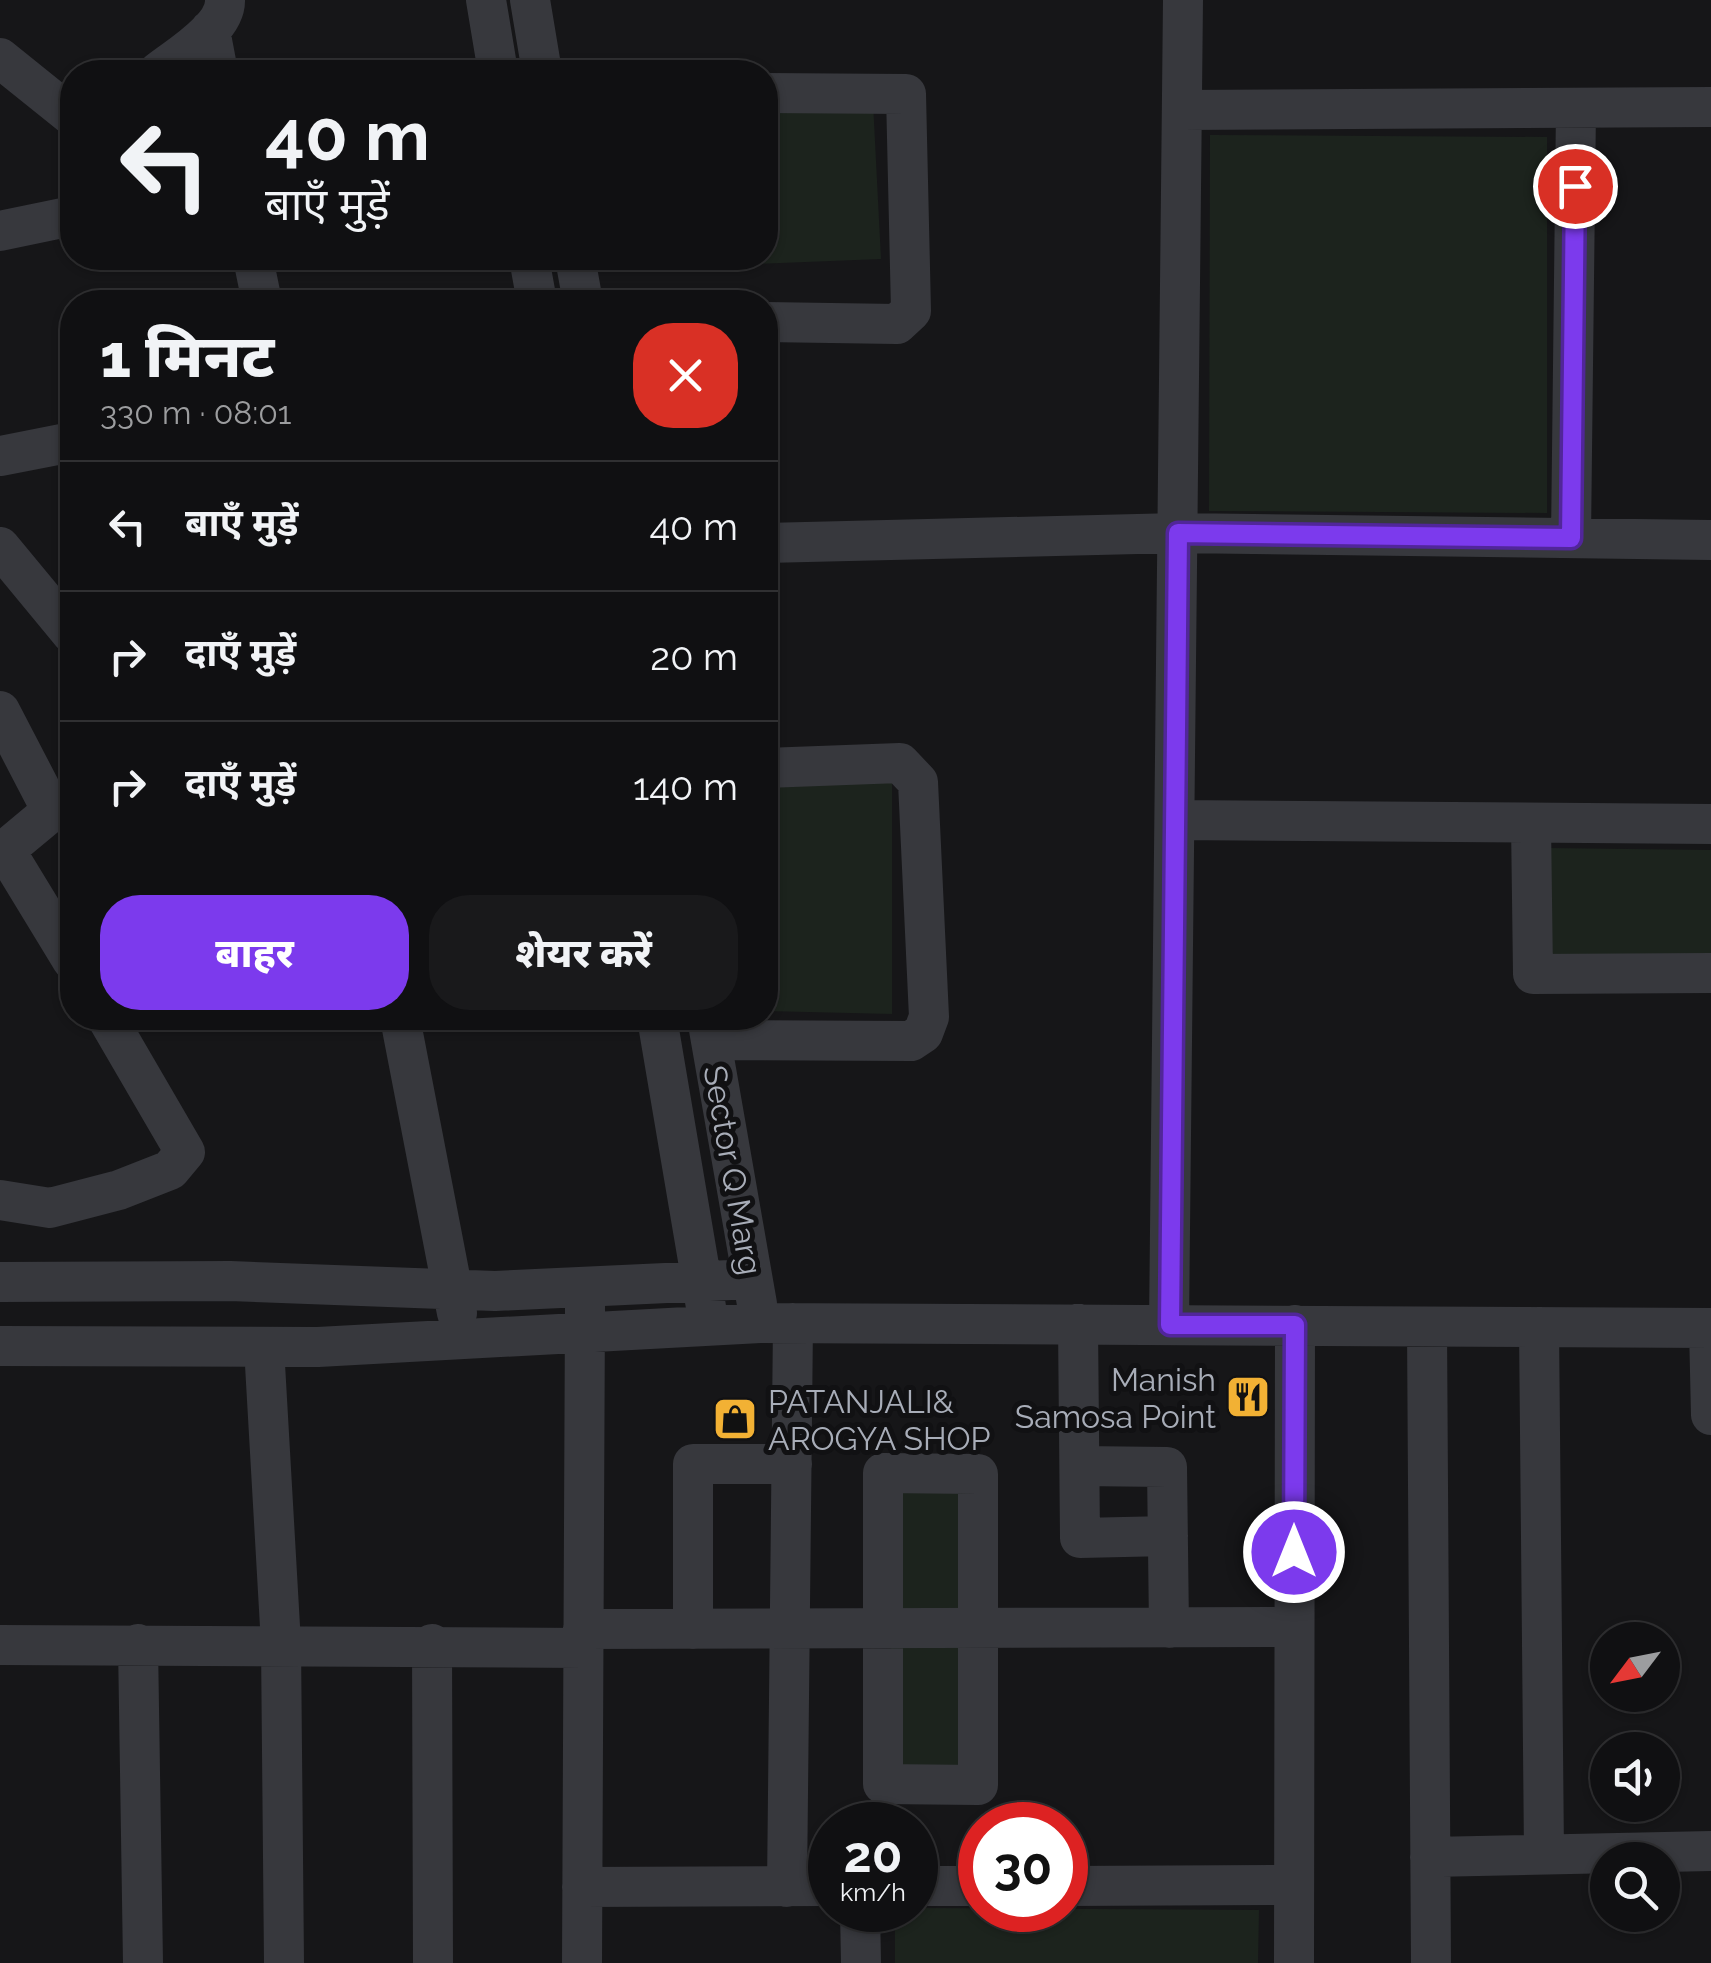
<!DOCTYPE html>
<html lang="hi">
<meta charset="utf-8">
<style>
body{margin:0;font-family:Raleway,"Noto Sans Devanagari",sans-serif;background:#19191b;color:#f1f3f6;height:100vh;display:flex;flex-direction:column;font-size:38px;white-space:nowrap}
*{box-sizing:border-box;margin:0}
p{font-size:32px;color:#9c9d9f}
.icon{flex:none;width:55px;height:55px;fill:none;stroke:currentColor;stroke-width:2;stroke-linecap:round;stroke-linejoin:round}
.map{position:relative;flex:1;overflow:hidden}
.sheet{position:absolute;left:60px;top:290px;width:718px;height:740px;display:flex;flex-direction:column;background:#101012;border-radius:40px;box-shadow:0 2px 8px #0004,0 0 0 2px #303032}
.sheet>*{flex:none}
.hud{position:absolute;left:60px;top:60px;width:718px;height:210px;border-radius:40px;box-shadow:0 2px 8px #0004,0 0 0 2px #303032;background:#101012;color:#f1f3f6;overflow:hidden}
.needle{width:65px;rotate:238deg}
.tools{position:absolute;left:1590px;top:1622px;display:grid;gap:20px}
.tools a{display:grid;place-items:center;width:90px;height:90px;border-radius:50%;background:#101012;box-shadow:0 2px 8px #0004,0 0 0 2px #303032;font-size:50px}
.speed{position:absolute;left:808px;top:1802px;display:flex;gap:20px;font-size:50px;font-weight:700;text-align:center}
.speed>*{display:grid;place-content:center;width:130px;height:130px;border-radius:50%;background:#101012;box-shadow:0 2px 8px #0004,0 0 0 2px #303032;line-height:1}
.speed small{font-size:25px;font-weight:400}
.speed .limit{border:15px solid #d22;background:#fff;color:#111}
.pin{position:absolute;display:grid;place-items:center;width:85px;height:85px;color:#fff;margin:-42px;border:5px solid #fff;border-radius:50%;box-shadow:0 2px 10px #0007}
.me{position:absolute;width:110px;margin:-55px;rotate:0deg;stroke-linejoin:round;filter:drop-shadow(0 0 8px #0008)}
.turn{display:flex;align-items:center;gap:35px;height:210px;padding:0 40px;font-size:45px}
.turn .icon{width:130px;height:130px;stroke-width:2.5}
.turn b{display:block;font-size:70px;line-height:85px}
.round{display:grid;place-items:center;flex:none;width:105px;height:105px;border-radius:40px;background:#19191b}
.head{display:flex;align-items:center;justify-content:space-between;height:170px;padding:0 40px}
h1{font-size:60px;font-weight:800;line-height:75px}
.action{display:flex;gap:20px;margin-top:auto;padding:20px 40px}
.action a{flex:1;height:115px;border-radius:40px;background:#7c3aed;color:#fff;font-size:40px;font-weight:800;line-height:115px;text-align:center}
.action a+a{background:#19191b;color:#f1f3f6}
ul{padding:0;list-style:none}
li{display:flex;align-items:center;gap:30px;height:130px;padding:0 40px;border-top:2px solid #303032}
li div{flex:1}
li b{display:block;font-size:38px}
li em{font-style:normal}
.map>svg:first-child{display:block}
.green{fill:#1c231d}
.lines{fill:none;stroke-linecap:round;stroke-linejoin:round}
.minor{stroke:#37383d;stroke-width:40}
.route-casing{stroke:#51269a;stroke-width:25}
.route{stroke:#7c3aed;stroke-width:18}
.labels{text-anchor:middle;dominant-baseline:central;stroke-width:10;stroke-linejoin:round;paint-order:stroke}
.street-label{font-size:32px;fill:#a8adb8;stroke:#111113}
.poi-label{font-size:32px;fill:#a8adb8;stroke:#111113;text-anchor:end}
</style>
<div class="map">
<svg width="1711" height="1963" viewBox="0 0 1711 1963">
<rect width="100%" height="100%" fill="#161618"/>
<path class="green" d="M873,102L881,259L626,269L623,258H765V107Z
M1210,135L1547,137V513L1209,511Z
M892,779V1014L765,1011V781Z
M1547,848L1711,850V956L1546,954Z
M894,1481H969L970,1611L895,1612Z
M891,1643H966L967,1774L892,1773Z
M915,1908L1259,1910L1258,1963H895V1910Z"/>
<g class="lines">
<path class="minor" d="M486,0L498,72
M530,0L542,72
M210,30L218,72
M0,58L72,116
M158,72C178,56 226,29 225,0
M765,93L906,94L911,311L897,324L765,322
M1182,110L1711,107
M0,231L72,216
M253,258L262,302
M529,258L537,302
M575,258L583,302
M0,456L72,442
M1571,538L1576,108
M765,543L1178,533L1711,540
M0,547L72,634
M0,711L52,811L5,850L72,960
M1175,820L1711,824
M1531,823L1533,974L1711,973
M400,1018L457,1313
M657,1018L706,1307
M707,1018L757,1304
M711,1040L911,1041L923,1033L929,1017L918,782L900,763L765,768
M0,1200L50,1208L119,1190L170,1170L185,1152L107,1018
M0,1282L230,1281L495,1291L752,1279
M1078,1324L1080,1538L1168,1536
M1169,1325L1183,0
M1427,1327L1431,1963
M1539,1327L1544,1854
M1709,1328L1711,1415
M0,1346L318,1347L760,1323L1711,1328
M264,1347L281,1644L284,1963
M1080,1466L1167,1467L1169,1628
M883,1473L978,1474V1785L883,1784Z
M583,1629L1294,1627
M693,1629V1464H792
M138,1644L143,1963
M432,1644L433,1963
M0,1645L583,1648
M1430,1857L1711,1851
M915,1886H980
M1065,1886L1294,1885
M582,1887L830,1886
M787,1887L793,1323
M860,1910L861,1963
M582,1963L585,1306
M1294,1963L1295,1325"/>
</g>
<g class="lines">
<defs>
<path id="route" d="M1294,1552L1295,1325H1170L1178,533L1571,538L1575,186"/>
</defs>
<use href="#route" class="route-casing"/>
<use href="#route" class="route"/>
</g>
<defs>
<symbol id="restaurant-square" viewBox="-11 -11 22 22"><rect x="-9" y="-9" width="18" height="18" rx="4" fill="#f2b134" stroke="#111113"/><path d="M-5-6h1v4h1v-4h1v4h1v-4h1v5L-1.5 .5V6h-2V.5L-5-1ZM5-6V6H3V1.5H1.5Q1.5-4 5-6Z" fill="#111"/></symbol>
<symbol id="shop-square" viewBox="-11 -11 22 22"><rect x="-9" y="-9" width="18" height="18" rx="4" fill="#f2b134" stroke="#111113"/><path d="M-5-2.5h2.3a2.7 3.5 0 0 1 5.4 0H5L5.5 6h-11ZM-1.5-2.5h3a1.5 2.3 0 0 0-3 0Z" fill="#111"/></symbol>
</defs>
<g fill-rule="evenodd">
<use href="#restaurant-square" x="1223" y="1372" width="50" height="50"/>
<use href="#shop-square" x="710" y="1394" width="50" height="50"/>
</g>
<g class="labels">
<g class="street-label">
<text transform="translate(733 1170) rotate(80)">Sector Q Marg</text>
</g>
<g class="poi-label">
<text x="1216" y="1379">Manish<tspan x="1216" dy="37">Samosa Point</tspan></text>
<text x="768" y="1401" text-anchor="start">PATANJALI&amp;<tspan x="768" dy="37">AROGYA SHOP</tspan></text>
</g>
</g>
</svg>
<div class="tools">
<a><svg class="needle" viewBox="-14 -14 28 28"><path d="M0-13l5 13h-10z" fill="#e53935"/><path d="M0 13l5-13h-10z" fill="#9c9d9f"/></svg></a>
<a><svg class="icon" aria-label="sound" viewBox="0 0 24 24"><path d="M4 9h4l5-4v14l-5-4H4zM17 9q2 3 0 6"/></svg></a>
<a><svg class="icon" aria-label="search" viewBox="0 0 24 24"><circle cx="10" cy="10" r="6"/><path d="M15 15l6 6"/></svg></a>
</div>
<div class="speed"><div>20<small>km/h</small></div><div class="limit">30</div></div>
<div class="pin" style="left:1575px;top:186px;background:#d93025"><svg class="icon" aria-label="arrive" viewBox="0 0 24 24"><path d="M6 21V4h12l-3 4 3 4H6"/></svg></div>
<svg class="me" style="left:1294px;top:1552px" viewBox="-20 -20 40 40"><circle r="17" fill="#7c3aed" stroke="#fff" stroke-width="3"/><path d="M0-11L8 9 0 5-8 9z" fill="#fff"/></svg>
<div class="hud">
<div class="turn"><svg class="icon" aria-label="left" viewBox="0 0 24 24"><path d="M17 20v-9H6M10 6l-5 5 5 5"/></svg><div><b>40 m</b>बाएँ मुड़ें</div></div>
</div>
<section class="sheet">
<div class="head"><div><h1>1 मिनट</h1><p>330 m · 08:01</p></div><a class="round" style="background:#d93025;color:#fff"><svg class="icon" aria-label="close" viewBox="0 0 24 24"><path d="M6 6l12 12M18 6L6 18"/></svg></a></div>
<ul>
<li><svg class="icon" aria-label="left" viewBox="0 0 24 24"><path d="M17 20v-9H6M10 6l-5 5 5 5"/></svg><div><b>बाएँ मुड़ें</b></div><em>40 m</em></li>
<li><svg class="icon" aria-label="right" viewBox="0 0 24 24"><path d="M7 20v-9h11M14 6l5 5-5 5"/></svg><div><b>दाएँ मुड़ें</b></div><em>20 m</em></li>
<li><svg class="icon" aria-label="right" viewBox="0 0 24 24"><path d="M7 20v-9h11M14 6l5 5-5 5"/></svg><div><b>दाएँ मुड़ें</b></div><em>140 m</em></li>
</ul>
<div class="action"><a>बाहर</a><a>शेयर करें</a></div>
</section>
</div>
